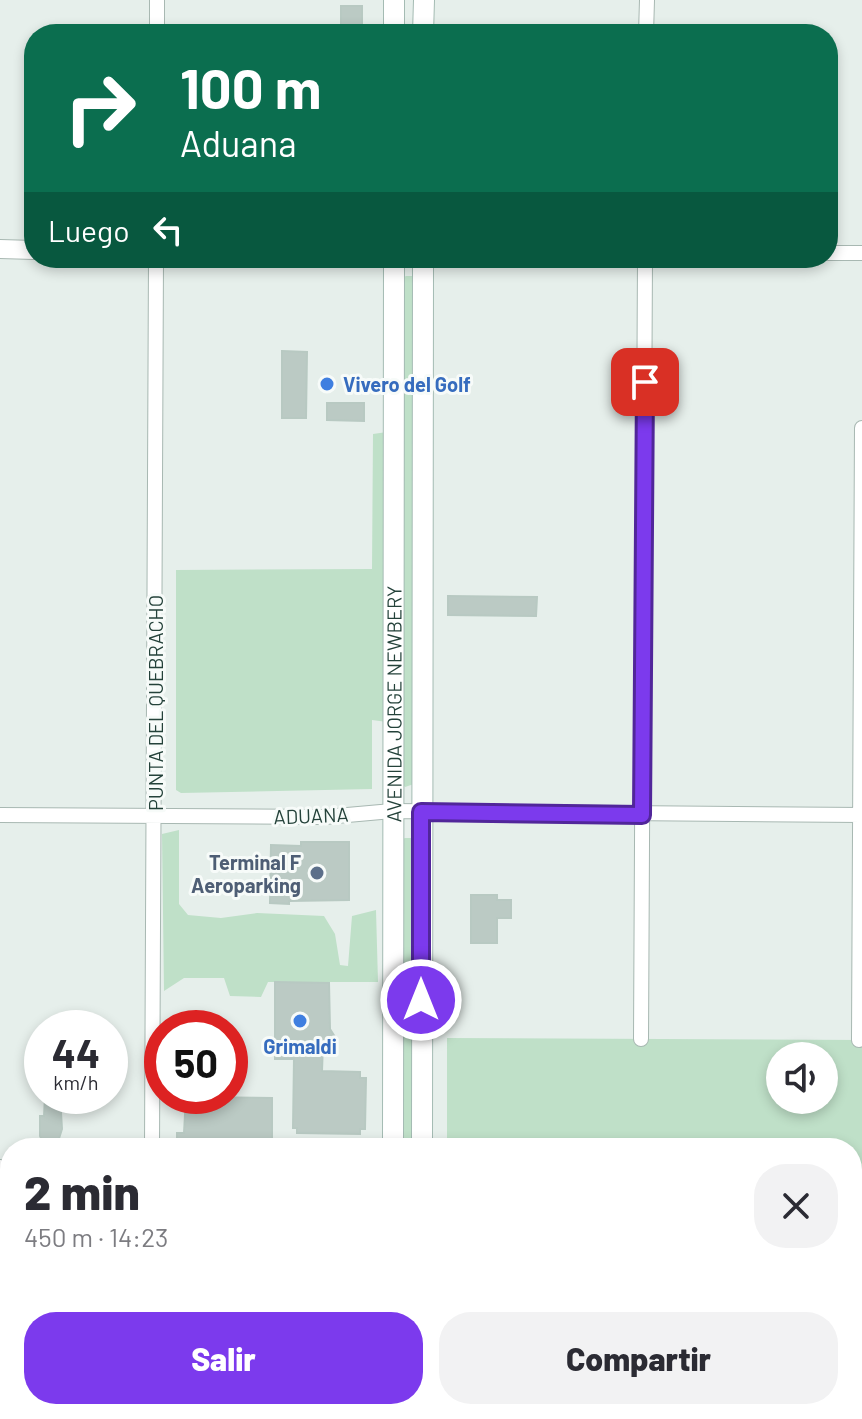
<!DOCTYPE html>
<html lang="es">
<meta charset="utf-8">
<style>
body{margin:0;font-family:Barlow,sans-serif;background:#f2f2f3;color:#2b2b33;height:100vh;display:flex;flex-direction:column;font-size:30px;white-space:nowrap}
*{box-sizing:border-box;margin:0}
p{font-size:26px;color:#7c7c81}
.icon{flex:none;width:44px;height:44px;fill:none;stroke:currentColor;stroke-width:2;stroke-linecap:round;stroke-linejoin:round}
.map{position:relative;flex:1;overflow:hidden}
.sheet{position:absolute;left:0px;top:1138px;width:862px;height:282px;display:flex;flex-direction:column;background:#fff;border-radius:32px 32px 0 0;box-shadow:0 4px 12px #0003}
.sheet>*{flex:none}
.hud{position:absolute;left:24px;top:24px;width:814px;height:244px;border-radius:32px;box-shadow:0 4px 12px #0003;background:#0b6e4f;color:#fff;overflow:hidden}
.fabs{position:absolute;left:766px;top:1042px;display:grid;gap:16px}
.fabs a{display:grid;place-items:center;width:72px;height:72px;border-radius:50%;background:#fff;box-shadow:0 4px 12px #0003;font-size:40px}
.speed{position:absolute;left:24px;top:1010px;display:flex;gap:16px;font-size:40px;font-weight:700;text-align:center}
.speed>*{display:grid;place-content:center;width:104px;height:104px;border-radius:50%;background:#fff;box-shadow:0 4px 12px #0003;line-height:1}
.speed small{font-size:20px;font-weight:400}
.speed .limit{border:12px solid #d22;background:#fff;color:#111}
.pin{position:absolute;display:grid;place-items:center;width:68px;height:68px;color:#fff;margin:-34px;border-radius:16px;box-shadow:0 4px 12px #0006}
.me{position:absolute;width:88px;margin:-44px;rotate:0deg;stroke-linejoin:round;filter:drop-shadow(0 0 6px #0008)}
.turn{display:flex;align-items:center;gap:28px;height:168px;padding:0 24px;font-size:36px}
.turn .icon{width:104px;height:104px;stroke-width:2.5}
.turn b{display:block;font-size:56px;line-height:68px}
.then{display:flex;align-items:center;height:76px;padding:0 24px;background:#0003;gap:16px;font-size:30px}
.round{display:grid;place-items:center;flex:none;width:84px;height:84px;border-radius:32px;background:#f2f2f3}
.overview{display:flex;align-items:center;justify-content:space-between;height:136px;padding:0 24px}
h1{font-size:48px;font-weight:800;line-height:60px}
.action{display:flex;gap:16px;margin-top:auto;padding:16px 24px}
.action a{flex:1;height:92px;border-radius:32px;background:#7c3aed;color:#fff;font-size:32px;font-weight:800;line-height:92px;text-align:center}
.action a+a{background:#f2f2f3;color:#2b2b33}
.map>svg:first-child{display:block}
.green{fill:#bfe0c8;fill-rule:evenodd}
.building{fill:#bbcac4;stroke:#b8c9c2;stroke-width:2}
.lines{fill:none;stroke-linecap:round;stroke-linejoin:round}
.minor-casing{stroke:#a8b8b2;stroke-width:16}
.tertiary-casing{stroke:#a8b8b2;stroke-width:20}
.secondary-casing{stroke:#a4bbb3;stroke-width:22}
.path{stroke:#86b3a5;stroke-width:2;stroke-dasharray:4 6;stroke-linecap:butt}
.minor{stroke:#fff;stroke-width:14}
.tertiary{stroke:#fff;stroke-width:18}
.secondary{stroke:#fff;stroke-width:20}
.route-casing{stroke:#51269a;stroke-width:20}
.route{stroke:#7c3aed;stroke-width:14}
.shop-dot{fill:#3f7fe0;stroke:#f7fbf9;stroke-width:3}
.service-dot{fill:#5c6f8a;stroke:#f7fbf9;stroke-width:3}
.labels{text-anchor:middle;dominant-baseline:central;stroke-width:6;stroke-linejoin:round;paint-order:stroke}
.shop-label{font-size:20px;font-weight:bold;fill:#366cbe;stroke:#f7fbf9;text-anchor:start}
.street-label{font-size:20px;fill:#24423a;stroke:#f7fbf9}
.service-label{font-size:20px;font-weight:bold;fill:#4e5e75;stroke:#f7fbf9;text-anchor:end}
</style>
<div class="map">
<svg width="862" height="1419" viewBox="0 0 862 1419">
<rect width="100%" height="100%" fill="#e6efeb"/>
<path class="green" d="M406,276H413L414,784L405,787L402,783V278Z
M387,432V722L372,720V789L181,793L176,790V570L372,569L373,434Z
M179,830V904L188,915L221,918L257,913L324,916L335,934L340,965L348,966L352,916L376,910L378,982H268L261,997L230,996L224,978H184L164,991L162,834Z
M405,838H412L414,843L413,1148H400L401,840Z
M447,1038L862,1040V1419H474L465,1410H852V1148H447ZM780,1056H824V1100H780Z
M0,1188L10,1193V1410H364L366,1419H0Z"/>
<path class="building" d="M341,6H362V34H341Z
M282,351L307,352L306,418H282Z
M327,403H364V421L327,420Z
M448,596L537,597L536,616L448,615Z
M301,842H349V900L289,901V904L270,903L271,845L301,846Z
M471,895H497V900H511V918H497V943H471Z
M275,982L329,983L330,1029L337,1040L323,1043L322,1071L360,1072V1078H366L365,1129H360V1134L297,1133V1128H293L294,1059H275Z
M45,1096H60L62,1129L56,1148H46L40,1136V1116H44Z
M186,1097L272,1098V1148H188V1145H177V1133H184Z"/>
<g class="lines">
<defs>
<path id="minor" d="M157,34V0
M646,34L647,0
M828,253H862
M0,815L325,817L392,811L862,815
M641,1039L645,258
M859,1040L862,428
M152,1148L156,258
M0,1167L10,1172"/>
<path id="tertiary" d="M0,249L34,250"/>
<g id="secondary">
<path d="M394,34V0"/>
<path d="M423,34L424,0"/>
<path id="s1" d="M393,1148L394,258"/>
<path d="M422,1148L423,258"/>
<path d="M409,1410L413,1419"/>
<path d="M438,1410L443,1419"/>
</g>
</defs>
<use href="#minor" class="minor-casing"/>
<use href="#tertiary" class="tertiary-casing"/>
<use href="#secondary" class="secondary-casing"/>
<path class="path" d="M277,1419L292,1410"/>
<use href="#minor" class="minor"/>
<use href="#tertiary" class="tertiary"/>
<use href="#secondary" class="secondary"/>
</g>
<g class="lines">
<defs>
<path id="route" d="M421,1000V812L642,815L645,382"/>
</defs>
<use href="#route" class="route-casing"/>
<use href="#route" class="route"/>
</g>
<g class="shop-dot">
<circle cx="327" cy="384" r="8"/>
<circle cx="300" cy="1021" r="8"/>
</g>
<circle class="service-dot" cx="317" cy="873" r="8"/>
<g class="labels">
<g class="shop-label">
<text x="343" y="384">Vivero del Golf</text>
<text x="300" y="1046" text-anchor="middle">Grimaldi</text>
</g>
<g class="street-label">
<text transform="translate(155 703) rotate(-90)">PUNTA DEL QUEBRACHO</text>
<text stroke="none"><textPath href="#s1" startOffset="444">AVENIDA JORGE NEWBERY</textPath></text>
<text transform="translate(311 815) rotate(-2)">ADUANA</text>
</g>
<g class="service-label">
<text x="301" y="862">Terminal F<tspan x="301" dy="23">Aeroparking</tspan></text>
</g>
</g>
</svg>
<div class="fabs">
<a><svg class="icon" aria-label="sound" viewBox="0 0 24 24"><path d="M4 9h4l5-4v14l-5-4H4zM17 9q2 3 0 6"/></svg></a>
</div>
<div class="speed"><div>44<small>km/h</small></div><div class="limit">50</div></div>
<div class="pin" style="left:645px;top:382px;background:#d93025"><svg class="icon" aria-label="arrive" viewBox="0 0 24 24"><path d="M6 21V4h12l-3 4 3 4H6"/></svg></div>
<svg class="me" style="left:421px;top:1000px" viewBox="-20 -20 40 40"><circle r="17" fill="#7c3aed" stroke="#fff" stroke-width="3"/><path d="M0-11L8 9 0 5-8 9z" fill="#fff"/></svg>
<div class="hud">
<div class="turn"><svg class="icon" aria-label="right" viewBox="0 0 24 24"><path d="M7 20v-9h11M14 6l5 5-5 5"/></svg><div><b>100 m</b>Aduana</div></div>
<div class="then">Luego<svg class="icon" aria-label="left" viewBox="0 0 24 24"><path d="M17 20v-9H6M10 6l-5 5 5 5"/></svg></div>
</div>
<section class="sheet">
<div class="overview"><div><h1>2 min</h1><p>450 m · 14:23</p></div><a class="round"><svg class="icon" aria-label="close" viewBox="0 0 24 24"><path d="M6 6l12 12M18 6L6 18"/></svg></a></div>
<div class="action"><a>Salir</a><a>Compartir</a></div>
</section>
</div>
